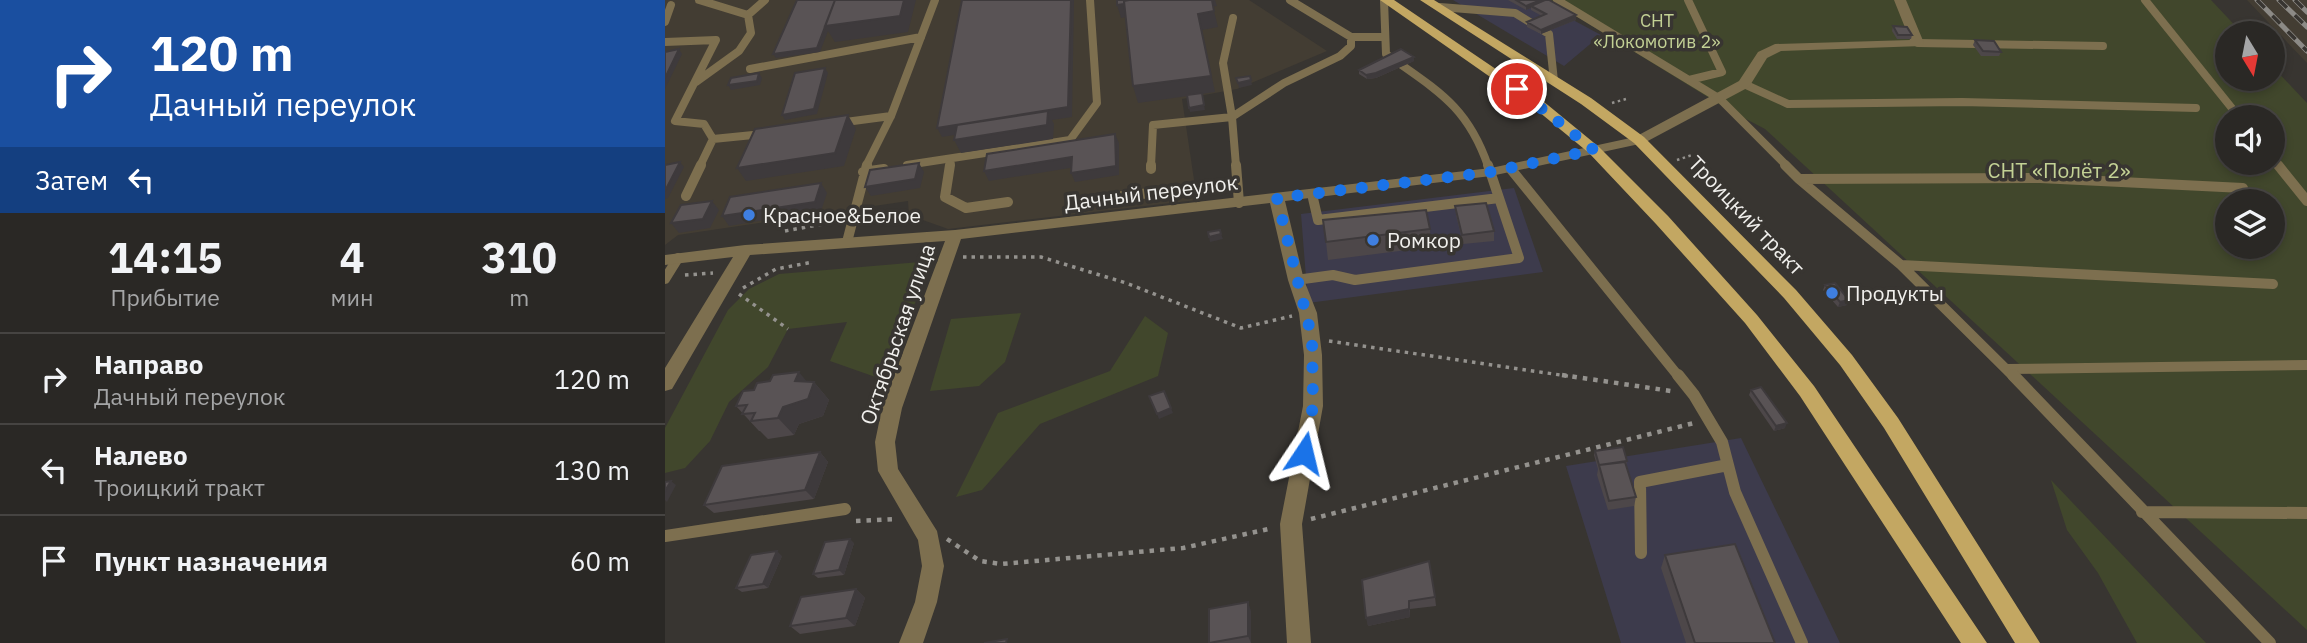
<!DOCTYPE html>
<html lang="ru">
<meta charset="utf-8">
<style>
body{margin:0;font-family:"IBM Plex Sans",sans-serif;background:#363432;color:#f1f3f6;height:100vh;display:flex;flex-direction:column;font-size:26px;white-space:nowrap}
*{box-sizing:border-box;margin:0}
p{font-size:23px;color:#a5a6a7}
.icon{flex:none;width:38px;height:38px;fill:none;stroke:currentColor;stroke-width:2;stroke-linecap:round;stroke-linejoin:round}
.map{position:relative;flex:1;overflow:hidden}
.details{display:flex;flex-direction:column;background:#2a2825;width:665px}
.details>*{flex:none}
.guide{background:#1a4fa0;color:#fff;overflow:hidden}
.needle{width:46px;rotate:170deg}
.tools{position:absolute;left:1550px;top:21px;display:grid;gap:14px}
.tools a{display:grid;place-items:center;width:70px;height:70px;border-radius:50%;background:#2a2825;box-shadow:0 4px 10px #0003,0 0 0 2px #464442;font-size:35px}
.pin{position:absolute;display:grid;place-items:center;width:60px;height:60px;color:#fff;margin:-30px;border:4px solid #fff;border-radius:50%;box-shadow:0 2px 7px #0007}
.me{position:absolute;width:77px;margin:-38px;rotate:10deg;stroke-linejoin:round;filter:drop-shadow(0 0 5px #0008)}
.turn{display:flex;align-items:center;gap:24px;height:147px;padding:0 35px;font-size:32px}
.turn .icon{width:91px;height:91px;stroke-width:2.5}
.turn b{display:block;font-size:49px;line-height:60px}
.then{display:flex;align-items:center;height:66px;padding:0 35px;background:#0003;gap:14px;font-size:26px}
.eta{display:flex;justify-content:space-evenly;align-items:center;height:119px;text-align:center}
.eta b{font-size:42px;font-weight:700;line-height:49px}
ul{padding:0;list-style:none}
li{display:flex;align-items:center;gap:21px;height:91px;padding:0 35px;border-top:2px solid #464442}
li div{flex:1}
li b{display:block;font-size:26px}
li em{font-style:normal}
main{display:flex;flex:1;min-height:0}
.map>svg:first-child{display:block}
.commercial{fill:#3d3b4c}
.built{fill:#433d33}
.green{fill:#41472c;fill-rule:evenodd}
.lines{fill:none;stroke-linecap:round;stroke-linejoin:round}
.path-far2{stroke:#94928e;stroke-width:2.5;stroke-dasharray:2.5 3.5;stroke-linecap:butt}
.path-far1{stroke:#94928e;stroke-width:3.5;stroke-dasharray:3.5 5;stroke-linecap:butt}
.path{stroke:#94928e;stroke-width:4.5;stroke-dasharray:4.5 6;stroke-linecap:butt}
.service-far2{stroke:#7d6f4f;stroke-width:8}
.service-far1{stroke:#7d6f4f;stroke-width:10}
.service{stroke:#7d6f4f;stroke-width:12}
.minor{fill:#7d6f4f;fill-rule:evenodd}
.primary{fill:#c3a762;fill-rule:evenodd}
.rail-casing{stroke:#8c8a86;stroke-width:5}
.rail{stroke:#383531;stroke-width:3.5;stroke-dasharray:11;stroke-linecap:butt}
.wall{fill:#4d4749}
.shaded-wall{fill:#3e3a3c}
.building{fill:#595355;stroke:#3e3a3c;stroke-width:2}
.route{stroke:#1a73e8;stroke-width:12;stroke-dasharray:0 21.6}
.shop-dot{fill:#3f7fe0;stroke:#383531;stroke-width:2.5}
.labels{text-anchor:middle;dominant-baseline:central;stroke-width:7;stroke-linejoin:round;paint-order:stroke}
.far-park-label{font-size:18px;fill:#c3d195;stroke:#383531}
.park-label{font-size:21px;fill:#c3d195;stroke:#383531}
.street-label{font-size:21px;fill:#f1f0ed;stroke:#383531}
.poi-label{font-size:21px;fill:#f1f0ed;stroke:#383531;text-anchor:start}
</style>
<main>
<section class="details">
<div class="guide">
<div class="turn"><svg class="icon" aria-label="right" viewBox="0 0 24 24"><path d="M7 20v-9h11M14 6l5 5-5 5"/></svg><div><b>120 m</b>Дачный переулок</div></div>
<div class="then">Затем<svg class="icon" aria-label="left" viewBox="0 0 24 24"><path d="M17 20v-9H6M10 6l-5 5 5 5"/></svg></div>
</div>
<div class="eta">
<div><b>14:15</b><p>Прибытие</p></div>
<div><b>4</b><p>мин</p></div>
<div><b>310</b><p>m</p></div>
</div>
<ul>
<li><svg class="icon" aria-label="right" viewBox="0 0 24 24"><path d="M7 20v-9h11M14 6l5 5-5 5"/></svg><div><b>Направо</b><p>Дачный переулок</p></div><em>120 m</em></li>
<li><svg class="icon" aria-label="left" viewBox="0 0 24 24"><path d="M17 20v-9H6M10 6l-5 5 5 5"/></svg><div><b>Налево</b><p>Троицкий тракт</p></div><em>130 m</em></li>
<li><svg class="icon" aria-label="arrive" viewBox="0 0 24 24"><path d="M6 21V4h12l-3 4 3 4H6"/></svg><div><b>Пункт назначения</b></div><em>60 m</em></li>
</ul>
</section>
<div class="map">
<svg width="1642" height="643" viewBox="0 0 1642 643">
<rect width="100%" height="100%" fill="#383531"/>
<path class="commercial" d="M788,0H871L936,35L899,66Z
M849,188L878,272L643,303L636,214Z
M1076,438L1175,643H956L901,466Z"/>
<path class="built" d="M0,0H584L662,51L572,89L517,99L532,200L283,229L244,215L243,201L13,235L0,245Z
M1582,0H1642V63Z"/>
<path class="green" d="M885,0H1546L1577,33H1563V79H1608V67L1642,103V630L1100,129L1062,109ZM1563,117H1608V163H1563ZM1563,201H1608V247H1563Z
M267,261L219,380L165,361L182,322L123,329L103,367L64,402L45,441L20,468L0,473V428L63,310L84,289L114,274Z
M356,313L340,362L314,386L265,391L286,319Z
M480,316L503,333L493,376L375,424L317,490L291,497L333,413L445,371Z
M1386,480L1541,643H1472L1433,573L1402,530Z"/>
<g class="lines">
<path class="path-far2" d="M947,103L961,99
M1012,160L1027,155"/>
<path class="path-far1" d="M120,231L174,221
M298,257H376L461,283L576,328L627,316
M20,275L48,273
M78,288L111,269L148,262
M74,294L123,329
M664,341L909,377"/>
<path class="path" d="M897,375L1006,391
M646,519L1029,423
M191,521L232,519
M282,539L315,561L336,564L518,548L608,528"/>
<path class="service-far2" d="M34,0L83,15
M625,0L686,37H720
M719,0L721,54C771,90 802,105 823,166
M892,0L1055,99L1122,166
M1023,0L1057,72L1024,80
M1480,0L1574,117
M775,7L850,13L884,34L889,81
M568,18L558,63L567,117L619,83L675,56L686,46V37
M0,22L6,5
M0,42L51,40L10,121L39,124L48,139L98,134
M1253,43L1438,46
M85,69L256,37
M31,82L74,51L86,33L83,15L100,0
M1079,84L1123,104L1297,102L1531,108
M173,123L226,116
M1608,159L1614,166
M242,165L405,140L432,103L425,0
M35,166L48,139
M201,166L226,116L270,0
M285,166L286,159
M486,166L488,125L567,117L571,166"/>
<path class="service-far1" d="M285,165L280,197L301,208L343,202
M571,165L574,203
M1120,165L1134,179L1375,178L1578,188
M1613,165L1642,201
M845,168L1014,377
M486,169V165
M198,172L219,169
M1134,179L1236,265L1349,377
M647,194L653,220L834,198
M21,196L36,165
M457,196L572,184
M182,242L202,165
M1236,265L1608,284
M0,279L13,258
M631,280L668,275L690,280L854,258L823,165
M1342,369L1642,365"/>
<path class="service" d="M1013,375L1029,395L1057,442L1070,492L1137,643
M1348,375L1605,643
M1477,512L1642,513
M0,536L180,509
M976,553L975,482L1063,465"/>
<path class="minor" d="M1229,0H1241L1259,43L1257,46L1116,51L1102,58L1084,87L979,143L826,176L620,201L639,280L652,313L657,355L658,406L637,524L646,643H622L615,524L638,406L639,355L634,313L623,280L605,203L296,239L237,408L230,442L233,469L272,531L279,566L272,602L258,643H234L250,602L257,566L253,540L213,471L210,442L217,408L280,241L85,255L7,389L0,391V368L68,257L0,265V255L80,245L290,230L826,168L970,137L1074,81L1093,52L1110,44L1245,40Z"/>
<path class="primary" d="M715,0H729L878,101L934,147L1003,216L1092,315L1149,386L1322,643H1296L1135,396L1080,323L991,224L924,153L868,107Z
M755,0H769L926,98L979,137L1131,290L1187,355L1233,418L1375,643H1350L1219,428L1175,365L1119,298L969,143L916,104Z"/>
<defs>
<path id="rail" d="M1592,0L1642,51
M1614,0L1642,27
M1630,0L1642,12"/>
</defs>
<use href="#rail" class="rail-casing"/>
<use href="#rail" class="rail"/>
</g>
<path class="wall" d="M843,0H884L911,20L876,34L862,27V22L877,16L866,10V8L861,10Z
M1228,26L1247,35L1246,39H1232L1227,31Z
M1310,40L1336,52L1334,56H1316L1308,45Z
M749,61L711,78L702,79L694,74V70Z
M790,206L829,231V241L798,244L791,215Z
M765,229L766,247L663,260L661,242Z
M1160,285L1182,305L1173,307L1158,290Z
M143,382H149L164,400L158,416L134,424L129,435L103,439L95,431H94L71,406Z
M1086,390L1120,428L1109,431L1084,395Z
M930,451L962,461L961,466L971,497L969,506L943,510L932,475L933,469L929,455Z
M155,452L163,462L149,499L49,513L39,505Z
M189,543L179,575L153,578L148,574Z
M1000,555L1110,643H1021L996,568Z
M117,556L103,588L77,592L71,588Z
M697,580L770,597L771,606L745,609V617L703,626Z
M191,589L200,598L190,626L135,634L125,626Z
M586,611V643H544Z"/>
<path class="shaded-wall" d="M170,0H251L243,32L170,42L163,31L155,52L111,58L108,54Z
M406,0H409L407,117L387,120L389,124L388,139L296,153L289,140L383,120L277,137L272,128Z
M488,0L496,12L456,18L452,5Z
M530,0H550L552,6L503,12Z
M876,0H884L866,6V8L861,10V6Z
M549,11L553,27L537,30L550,92L537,94L540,110L525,112L524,108L537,94L473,103L468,86L533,14Z
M911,15V20L876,34V30Z
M14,49L17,54L0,89V78Z
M749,57V61L711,78L702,79L701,75Z
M160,68L163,73L152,114L120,120L117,115Z
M94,73L97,78L95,85L66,90L63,85Z
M586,80L587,85L574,88L573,83Z
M183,115L191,129L179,166L81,181L72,168Z
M450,134L454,143V175L410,182L406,173Z
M407,157L411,167L324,181L319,171Z
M15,162L19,167L3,198L0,199V191Z
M254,163L259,172L255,188L206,196L200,187Z
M156,183L162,193L156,211L64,226L57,216Z
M47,201L54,210L45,228L14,233L6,223Z
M556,234L558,239L545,242L544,237Z
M1184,300L1182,305L1173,307L1175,302Z
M134,372L147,388L149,382L164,400L158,416L134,424L129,435L113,418Z
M506,408L508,413L494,419L492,414Z
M1122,423L1120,428L1109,431L1111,426Z
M155,452L163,462L149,499L140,490Z
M6,481L11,485L2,502L0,500V491Z
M185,539L189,543L179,575L174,570Z
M112,551L117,556L103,588L98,584Z
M191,589L200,598L190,626L181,618Z
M744,601L745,617L703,626L701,618Z
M583,602L586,611V643L583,636Z"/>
<path class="building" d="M132,0H170L152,48L108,54Z
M170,0H239L235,16L160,26Z
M297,0H406L403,107L272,128Z
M452,0H464L459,1V4L452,5Z
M464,0H547L549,11L533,14L546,76L468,86L459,1Z
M851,0H876L861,6Z
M880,0H884L911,15L876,30L862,22L881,14L866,6Z
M1228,26L1242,27L1247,35H1233Z
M1310,40L1329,41L1336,52L1318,51Z
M14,49L0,78V52Z
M736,49L749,57L711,73L701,75L694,70Z
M160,68L149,109L117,115L130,73Z
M94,73L92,81L63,85L66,78Z
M585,76L586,80L573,83L571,78Z
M537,93L539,105L524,108L522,95Z
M383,111L382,125L289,140L292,125Z
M183,115L170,153L72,168L90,129Z
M450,134L451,166L406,173L407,157L319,171L322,154Z
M15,162L0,191V165Z
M254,163L250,179L200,187L205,170Z
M156,183L150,202L57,216L65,197Z
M47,201L38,219L6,223L16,205Z
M821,203L829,231L797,235L790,206Z
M761,210L765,229L661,242L658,220Z
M555,230L556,234L544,237L543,232Z
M1170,283L1184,300L1175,302L1160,285Z
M134,372L130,381L149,382L143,399L118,407L113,418L86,421L90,413L77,414L82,405L71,406L78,391L89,390L92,383L105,381L108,375Z
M1096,387L1122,423L1111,426L1086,390Z
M499,391L506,408L492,414L484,396Z
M958,447L962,461L934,465L930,451Z
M155,452L140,490L39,505L57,466Z
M960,462L971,497L944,501L934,465Z
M6,481L0,491V482Z
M185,539L174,570L148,574L160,542Z
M1070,544L1110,643H1030L1000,555Z
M112,551L98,584L71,588L86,555Z
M764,561L770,597L744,601V609L701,618L697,580Z
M191,589L181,618L125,626L136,597Z
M583,602V636L544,643V609Z
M342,639L341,643H319Z"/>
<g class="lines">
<path class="route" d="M639,453L648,406L647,338L612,198L826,172L929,150L852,89"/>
</g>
<g class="shop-dot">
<circle cx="84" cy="215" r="7"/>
<circle cx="708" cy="240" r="7"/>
<circle cx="1167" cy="293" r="7"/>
</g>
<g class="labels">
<g class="far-park-label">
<text x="992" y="20">СНТ<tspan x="992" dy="21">«Локомотив 2»</tspan></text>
</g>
<g class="park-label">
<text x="1394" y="170">СНТ «Полёт 2»</text>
</g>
<g class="street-label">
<text transform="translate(486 192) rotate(-7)">Дачный переулок</text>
<text transform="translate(1082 215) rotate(46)">Троицкий тракт</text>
<text transform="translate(232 334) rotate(-71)">Октябрьская улица</text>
</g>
<g class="poi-label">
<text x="98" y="215">Красное&amp;Белое</text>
<text x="722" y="240">Ромкор</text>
<text x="1181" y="293">Продукты</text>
</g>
</g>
</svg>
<div class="tools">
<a><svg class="needle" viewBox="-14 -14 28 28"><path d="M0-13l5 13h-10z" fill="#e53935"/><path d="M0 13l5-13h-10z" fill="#a5a6a7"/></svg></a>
<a><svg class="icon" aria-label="sound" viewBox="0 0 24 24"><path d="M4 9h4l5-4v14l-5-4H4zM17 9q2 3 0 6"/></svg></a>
<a><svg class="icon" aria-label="layers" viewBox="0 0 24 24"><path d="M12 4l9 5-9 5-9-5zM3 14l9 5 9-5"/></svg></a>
</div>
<div class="pin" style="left:852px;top:89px;background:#d93025"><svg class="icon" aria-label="arrive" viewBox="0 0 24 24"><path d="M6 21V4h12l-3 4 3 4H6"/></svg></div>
<svg class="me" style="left:639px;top:453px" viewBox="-20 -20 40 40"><path d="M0-17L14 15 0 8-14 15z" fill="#1a73e8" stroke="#fff" stroke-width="4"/></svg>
</div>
</main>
